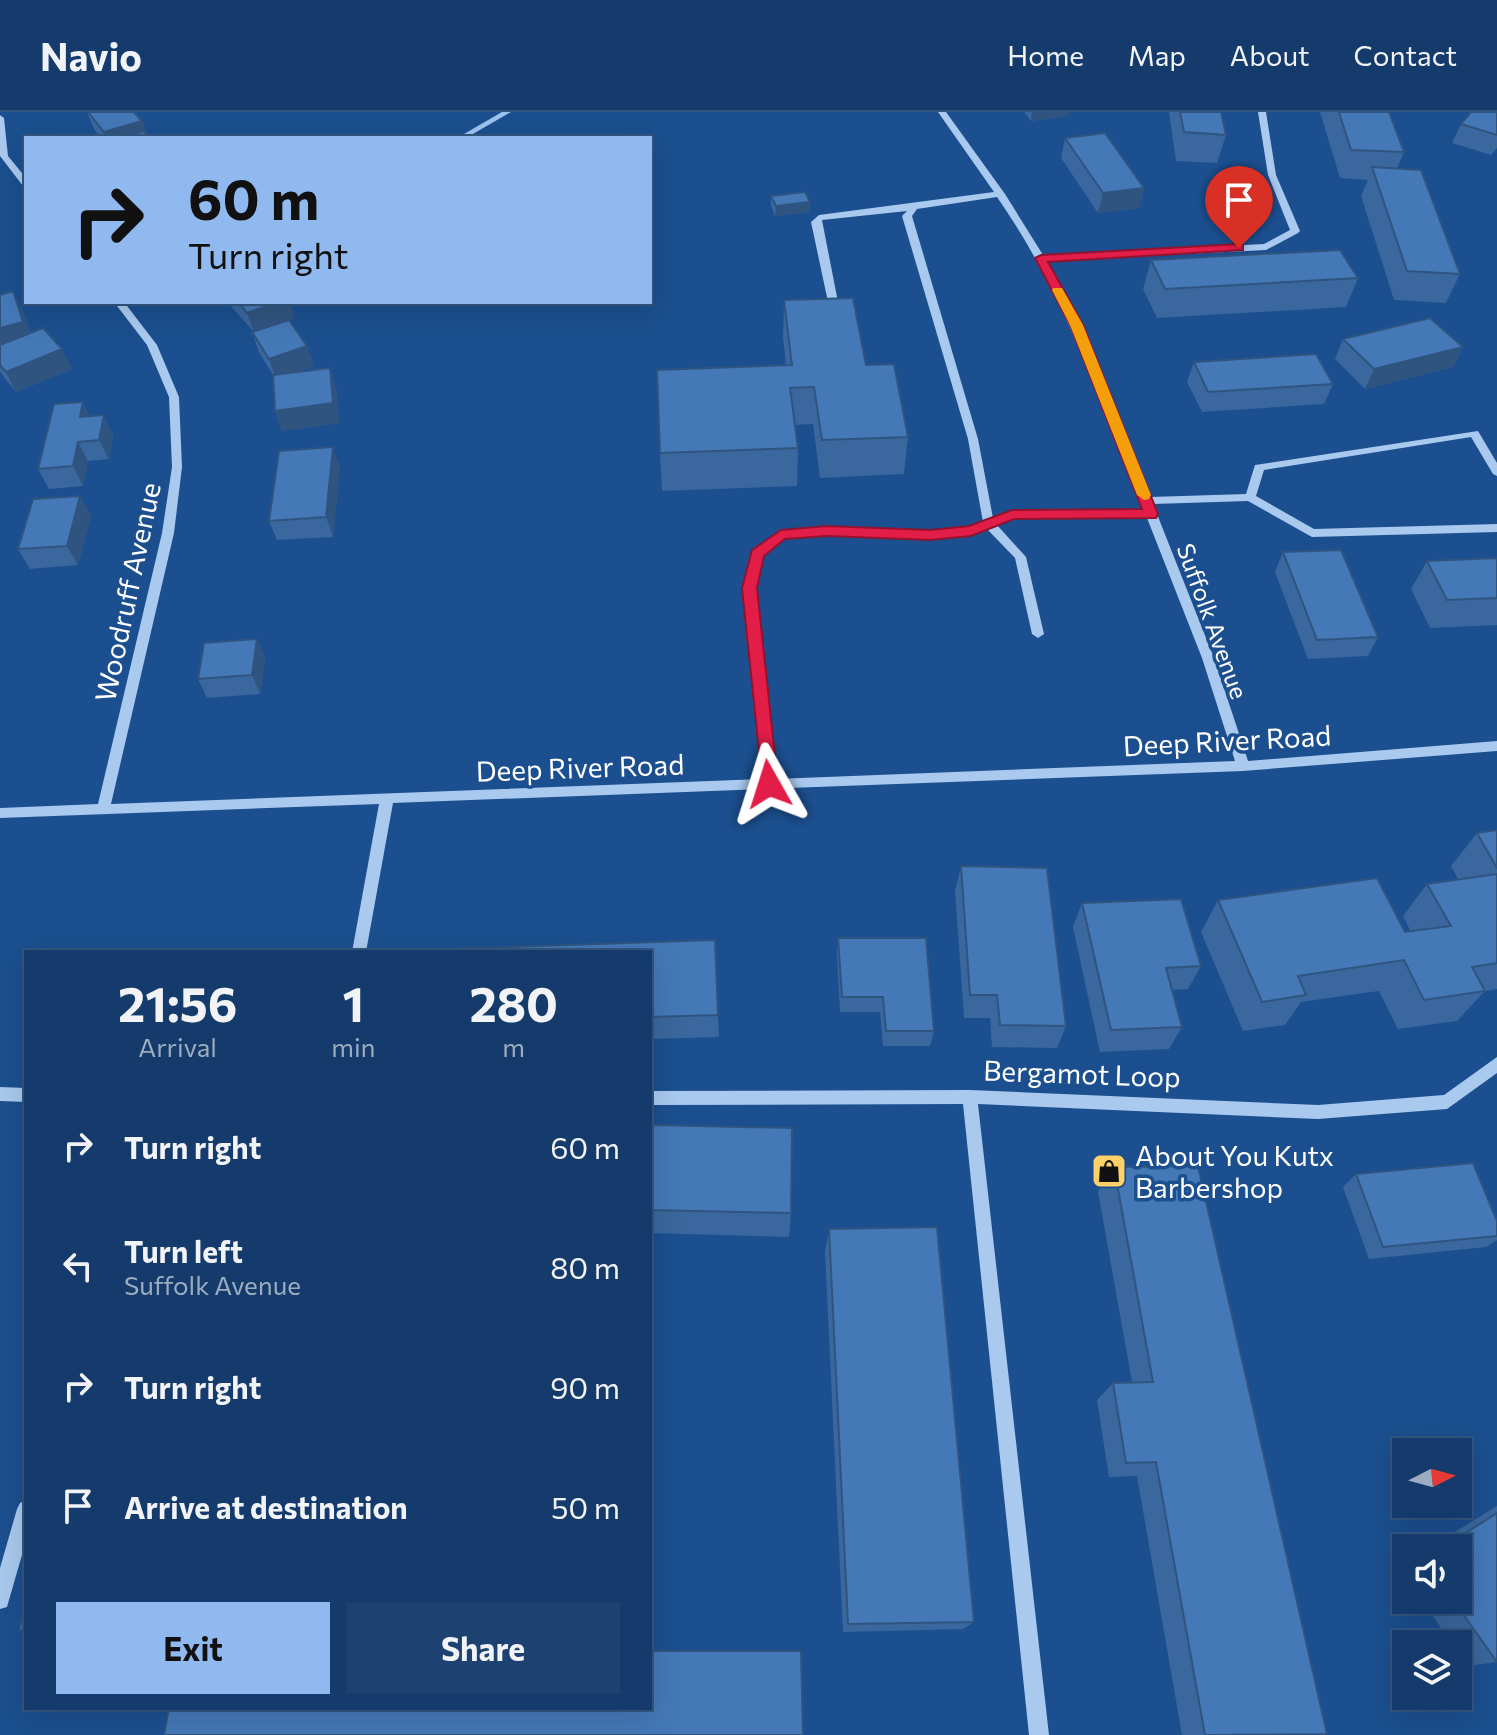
<!DOCTYPE html>
<style>
body{margin:0;font-family:Commissioner,sans-serif;background:#1d4271;color:#f1f3f6;height:100vh;display:flex;flex-direction:column;font-size:30px;white-space:nowrap}
*{box-sizing:border-box;margin:0}
p{font-size:26px;color:#9dadc1}
.icon{flex:none;width:44px;height:44px;fill:none;stroke:currentColor;stroke-width:2;stroke-linecap:round;stroke-linejoin:round}
.map{position:relative;flex:1;overflow:hidden}
.side{position:absolute;left:24px;top:838px;width:628px;height:760px;display:flex;flex-direction:column;background:#143b6b;border-radius:0px;box-shadow:0 8px 32px #0002,0 0 0 2px #33557e}
.side>*{flex:none}
.hud{position:absolute;left:24px;top:24px;width:628px;height:168px;border-radius:0px;box-shadow:0 8px 32px #0002,0 0 0 2px #33557e;background:#90b9f0;color:#111;overflow:hidden}
.needle{width:52px;rotate:84deg}
.fabs{position:absolute;left:1392px;top:1326px;display:grid;gap:16px}
.fabs a{display:grid;place-items:center;width:80px;height:80px;border-radius:0px;background:#143b6b;box-shadow:0 8px 32px #0002,0 0 0 2px #33557e;font-size:40px}
.pin{position:absolute;display:grid;place-items:center;width:68px;height:68px;color:#fff;margin:-82px -34px;border-radius:50% 50% 50% 0;rotate:-45deg;box-shadow:0 0 8px #0007}
.pin .icon{rotate:45deg}
.me{position:absolute;width:88px;margin:-44px;rotate:354deg;stroke-linejoin:round;filter:drop-shadow(0 0 6px #0008)}
.turn{display:flex;align-items:center;gap:28px;height:168px;padding:0 32px;font-size:36px}
.turn .icon{width:104px;height:104px;stroke-width:2.5}
.turn b{display:block;font-size:56px;line-height:68px}
.eta{display:flex;justify-content:space-evenly;align-items:center;height:136px;text-align:center}
.eta b{font-size:48px;font-weight:700;line-height:56px}
.action{display:flex;gap:16px;margin-top:auto;padding:16px 32px}
.action a{flex:1;height:92px;border-radius:0px;background:#90b9f0;color:#111;font-size:32px;font-weight:700;line-height:92px;text-align:center}
.action a+a{background:#1d4271;color:#f1f3f6}
ul{padding:0;list-style:none}
li{display:flex;align-items:center;gap:24px;height:120px;padding:0 32px}
li div{flex:1}
li b{display:block;font-size:30px}
li em{font-style:normal}
header{display:flex;align-items:center;gap:48px;box-sizing:border-box;height:112px;padding:0 40px;background:#143b6b;border-bottom:2px solid #33557e}
header strong{font-size:38px}
nav{display:flex;gap:44px;margin-inline-start:auto;font-size:28px}
.map>svg:first-child{display:block}
.lines{fill:none;stroke-linecap:round;stroke-linejoin:round}
.stream{fill:#9cc4f0;fill-rule:evenodd}
.minor{fill:#a9c9ee;fill-rule:evenodd}
.wall{fill:#3a679d}
.shaded-wall{fill:#305480}
.building{fill:#4478b7;stroke:#305480;stroke-width:2}
.route{fill:#e11d48;stroke:#92132f;stroke-width:2}
.slow{fill:#f59e0b}
.labels{text-anchor:middle;dominant-baseline:central;stroke-width:7;stroke-linejoin:round;paint-order:stroke}
.far-street-label{font-size:24px;fill:#fff;stroke:#1b4f8f}
.street-label{font-size:28px;fill:#fff;stroke:#1b4f8f}
.poi-label{font-size:28px;fill:#fff;stroke:#1b4f8f;text-anchor:start}
</style>
<header>
<strong>Navio</strong>
<nav><a>Home</a><a>Map</a><a>About</a><a>Contact</a></nav>
</header>
<div class="map">
<svg width="1497" height="1623" viewBox="0 0 1497 1623">
<rect width="100%" height="100%" fill="#1b4f8f"/>
<g class="lines">
<path class="stream" d="M502,0H511L466,26H457Z"/>
<path class="minor" d="M938,0H946L1005,82L1043,143L1264,132L1290,118L1268,63L1258,0H1266L1276,63L1300,119L1298,121L1266,138L1046,149L1081,213L1150,385L1246,382L1255,353L1478,319L1497,351V364L1493,362L1471,325L1264,358L1256,384L1314,417L1497,412V420L1312,425L1248,389L1153,392L1214,546L1248,649L1497,629V639L1243,659L393,691L366,840H352L379,692L0,706V696L98,692L162,421L172,355L169,285L147,233L114,190H124L157,233L179,285L182,355L174,421L111,692L762,667L744,476L753,438L781,419L827,415L930,419L970,415L983,410L968,327L902,104L907,99L822,108L838,190L833,193L828,190L811,110L819,103L994,80ZM997,85C1064,181 1101,290 1144,398L1012,399L993,406L978,327L912,104L917,97ZM1147,406L1202,546L1235,649L775,667L756,476L762,443L784,427L827,423L930,427L971,423L987,417L1015,446L1032,522L1038,526L1044,522L1026,445L997,413L1013,407Z
M0,3L4,6L8,44L26,66V75L23,74L0,44Z
M1497,945V961L1447,997L1318,1007L978,992L1049,1623H1029L963,992L650,993V979L970,978L1318,993L1444,983Z
M0,975L26,976V990L0,989Z
M26,1388V1429L9,1488L7,1495L0,1497V1456L17,1397L20,1391Z"/>
</g>
<path class="wall" d="M87,0H134L142,9L147,22L150,26H101L94,17Z
M1024,0H1069L1068,4L1031,9Z
M1169,0H1221L1226,23L1217,51L1176,49Z
M1320,0H1389L1404,40L1397,57L1460,162L1446,191L1394,188L1361,84L1368,68L1340,66Z
M1497,0V36L1491,43L1452,31L1461,12Z
M1065,26L1144,76L1139,96L1098,101L1061,46Z
M771,84L810,90L809,100L775,104L771,94Z
M1151,148L1358,166L1346,195L1157,206L1143,177Z
M0,183L23,199L30,221L72,257L16,280L0,260Z
M784,188L866,253L908,325L904,362L820,366L813,312L795,313L798,336L797,374L662,379L660,341L786,253L783,226Z
M229,190H290L295,206L290,208L307,234L314,254L296,260L336,275L339,311L282,319L275,299L273,263L259,240L252,220L253,219L230,193Z
M1343,227L1463,235L1453,255L1365,277L1335,247Z
M1194,250L1333,272L1324,292L1202,300L1187,270Z
M90,304L113,323L109,347L88,349L83,374L49,377L38,357Z
M340,355L333,425L277,428L269,409Z
M80,384L91,404L78,453L30,457L18,437Z
M1283,440L1378,525L1368,544L1308,547L1275,460Z
M1497,446V513L1430,516L1411,477L1427,449Z
M257,527L265,546L260,582L207,586L198,567Z
M1497,718V877L1485,879L1457,909L1398,917L1379,879L1301,890L1285,913L1243,919L1201,820L1218,788L1405,820H1411L1403,804L1427,772L1458,767L1451,754L1477,721Z
M961,754L1066,914L1057,936L992,935L990,906H964L955,779Z
M1082,791L1201,854L1188,877L1172,878L1182,915L1169,937L1100,940L1073,815Z
M838,826L934,919L930,934H883L880,900H840L837,843Z
M715,828L719,925L650,927V840Z
M650,1013L791,1101L789,1125L650,1121Z
M1114,1055L1313,1623H1182L1137,1364L1109,1365L1097,1288L1113,1271L1132,1270L1098,1080Z
M1356,1062L1497,1109V1128L1486,1135L1369,1147L1343,1075Z
M829,1117L974,1510L963,1517L843,1520L825,1140Z
M1497,1394V1550L1468,1554L1458,1540V1532H1452L1422,1488H1458V1436H1429Z
M1406,1450V1464L1399,1455Z"/>
<path class="shaded-wall" d="M1032,0H1069L1068,4L1031,9Z
M142,9L148,26H107L104,20Z
M1144,76L1139,96L1098,101L1103,81Z
M810,90L809,100L775,104L776,94Z
M13,179L23,199L33,229L0,238V216Z
M278,190H290L295,206L254,221L247,201Z
M307,234L314,254L276,266L269,247Z
M1463,235L1453,255L1365,277L1374,257Z
M62,237L72,257L16,280L6,260Z
M330,256L336,275L339,311L282,319L275,299Z
M83,290L93,310L80,305Z
M104,303L113,323L109,347L99,328Z
M78,330L88,349L83,374L73,354Z
M333,335L340,355L333,425L326,405Z
M80,384L91,404L78,453L67,434Z
M257,527L265,546L260,582L252,563Z"/>
<path class="building" d="M88,0H134L142,9L104,20Z
M1180,0H1221L1226,23L1184,20Z
M1339,0H1389L1404,40L1351,38Z
M1471,0H1497V23L1461,12Z
M143,19L150,26H123Z
M1105,21L1144,76L1103,81L1065,26Z
M1372,55L1421,58L1460,162L1407,159Z
M805,80L810,90L776,94L771,84Z
M1340,138L1358,166L1165,177L1151,148Z
M13,179L23,210L0,216V183Z
M853,186L866,253L894,252L908,325L822,328L814,275L790,276L798,336L660,341L657,258L792,253L784,188Z
M238,190H278L247,201Z
M1430,206L1463,235L1374,257L1343,227Z
M289,208L307,234L269,247L252,220Z
M43,216L62,237L6,260L0,253V233Z
M1316,242L1333,272L1208,280L1194,250Z
M330,256L333,291L275,299L273,263Z
M83,290L80,305L104,303L99,328L78,330L73,354L38,357L54,292Z
M333,335L326,405L269,409L279,339Z
M80,384L67,434L18,437L33,387Z
M1341,438L1378,525L1317,528L1283,440Z
M1497,446V486L1447,488L1427,449Z
M257,527L252,563L198,567L204,531Z
M1497,718V756L1477,721Z
M961,754L1047,756L1066,914L1000,913L997,883H970Z
M1497,762V851L1472,855L1485,879L1424,888L1404,848L1298,864L1306,883L1262,890L1218,788L1377,766L1405,820L1451,814L1427,772Z
M1181,787L1201,854L1166,856L1182,915L1111,918L1082,791Z
M838,826H926L934,919H886L883,885H842Z
M715,828L718,903L650,905V840H420V838Z
M650,1013L792,1016L791,1101L650,1098Z
M1473,1051L1497,1109V1124L1383,1135L1356,1062Z
M1198,1054L1327,1622L1205,1623L1156,1350L1126,1351L1113,1271L1153,1270L1114,1055Z
M937,1115L974,1510L848,1512L829,1117Z
M1497,1401V1550L1453,1488H1458V1436H1442Z
M26,1493V1518H19Z
M650,1539H801L803,1623H164L169,1596H650Z"/>
<path class="route" d="M1239,132L1243,133V138L1048,150L1083,213L1158,402L1156,406L1014,407L971,424L930,428L827,424L785,427L764,444L757,476L778,672L769,679L763,677L742,476L752,438L781,418L827,414L930,418L969,414L1012,398L1142,397L1070,213L1035,146L1041,143Z"/>
<path class="slow" d="M1053,176H1062L1083,213L1151,383L1149,387L1144,388L1137,383L1070,213L1052,178Z"/>
<defs>
<symbol id="shop-square" viewBox="-11 -11 22 22"><rect x="-9" y="-9" width="18" height="18" rx="4" fill="#ffd166" stroke="#1b4f8f"/><path d="M-5-2.5h2.3a2.7 3.5 0 0 1 5.4 0H5L5.5 6h-11ZM-1.5-2.5h3a1.5 2.3 0 0 0-3 0Z" fill="#111"/></symbol>
</defs>
<g fill-rule="evenodd">
<use href="#shop-square" x="1089" y="1039" width="40" height="40"/>
</g>
<g class="labels">
<g class="far-street-label">
<text transform="translate(1213 509) rotate(70)">Suffolk Avenue</text>
</g>
<g class="street-label">
<text transform="translate(127 480) rotate(-78)">Woodruff Avenue</text>
<text transform="translate(1227 628) rotate(-3)">Deep River Road</text>
<text transform="translate(580 655) rotate(-2)">Deep River Road</text>
<text transform="translate(1082 961) rotate(2)">Bergamot Loop</text>
</g>
<g class="poi-label">
<text x="1135" y="1043">About You Kutx<tspan x="1135" dy="32">Barbershop</tspan></text>
</g>
</g>
</svg>
<div class="fabs">
<a><svg class="needle" viewBox="-14 -14 28 28"><path d="M0-13l5 13h-10z" fill="#e53935"/><path d="M0 13l5-13h-10z" fill="#9dadc1"/></svg></a>
<a><svg class="icon" aria-label="sound" viewBox="0 0 24 24"><path d="M4 9h4l5-4v14l-5-4H4zM17 9q2 3 0 6"/></svg></a>
<a><svg class="icon" aria-label="layers" viewBox="0 0 24 24"><path d="M12 4l9 5-9 5-9-5zM3 14l9 5 9-5"/></svg></a>
</div>
<div class="pin" style="left:1239px;top:136px;background:#d93025"><svg class="icon" aria-label="arrive" viewBox="0 0 24 24"><path d="M6 21V4h12l-3 4 3 4H6"/></svg></div>
<svg class="me" style="left:769px;top:672px" viewBox="-20 -20 40 40"><path d="M0-17L14 15 0 8-14 15z" fill="#e11d48" stroke="#fff" stroke-width="4"/></svg>
<div class="hud">
<div class="turn"><svg class="icon" aria-label="right" viewBox="0 0 24 24"><path d="M7 20v-9h11M14 6l5 5-5 5"/></svg><div><b>60 m</b>Turn right</div></div>
</div>
<section class="side">
<div class="eta">
<div><b>21:56</b><p>Arrival</p></div>
<div><b>1</b><p>min</p></div>
<div><b>280</b><p>m</p></div>
</div>
<ul>
<li><svg class="icon" aria-label="right" viewBox="0 0 24 24"><path d="M7 20v-9h11M14 6l5 5-5 5"/></svg><div><b>Turn right</b></div><em>60 m</em></li>
<li><svg class="icon" aria-label="left" viewBox="0 0 24 24"><path d="M17 20v-9H6M10 6l-5 5 5 5"/></svg><div><b>Turn left</b><p>Suffolk Avenue</p></div><em>80 m</em></li>
<li><svg class="icon" aria-label="right" viewBox="0 0 24 24"><path d="M7 20v-9h11M14 6l5 5-5 5"/></svg><div><b>Turn right</b></div><em>90 m</em></li>
<li><svg class="icon" aria-label="arrive" viewBox="0 0 24 24"><path d="M6 21V4h12l-3 4 3 4H6"/></svg><div><b>Arrive at destination</b></div><em>50 m</em></li>
</ul>
<div class="action"><a>Exit</a><a>Share</a></div>
</section>
</div>
